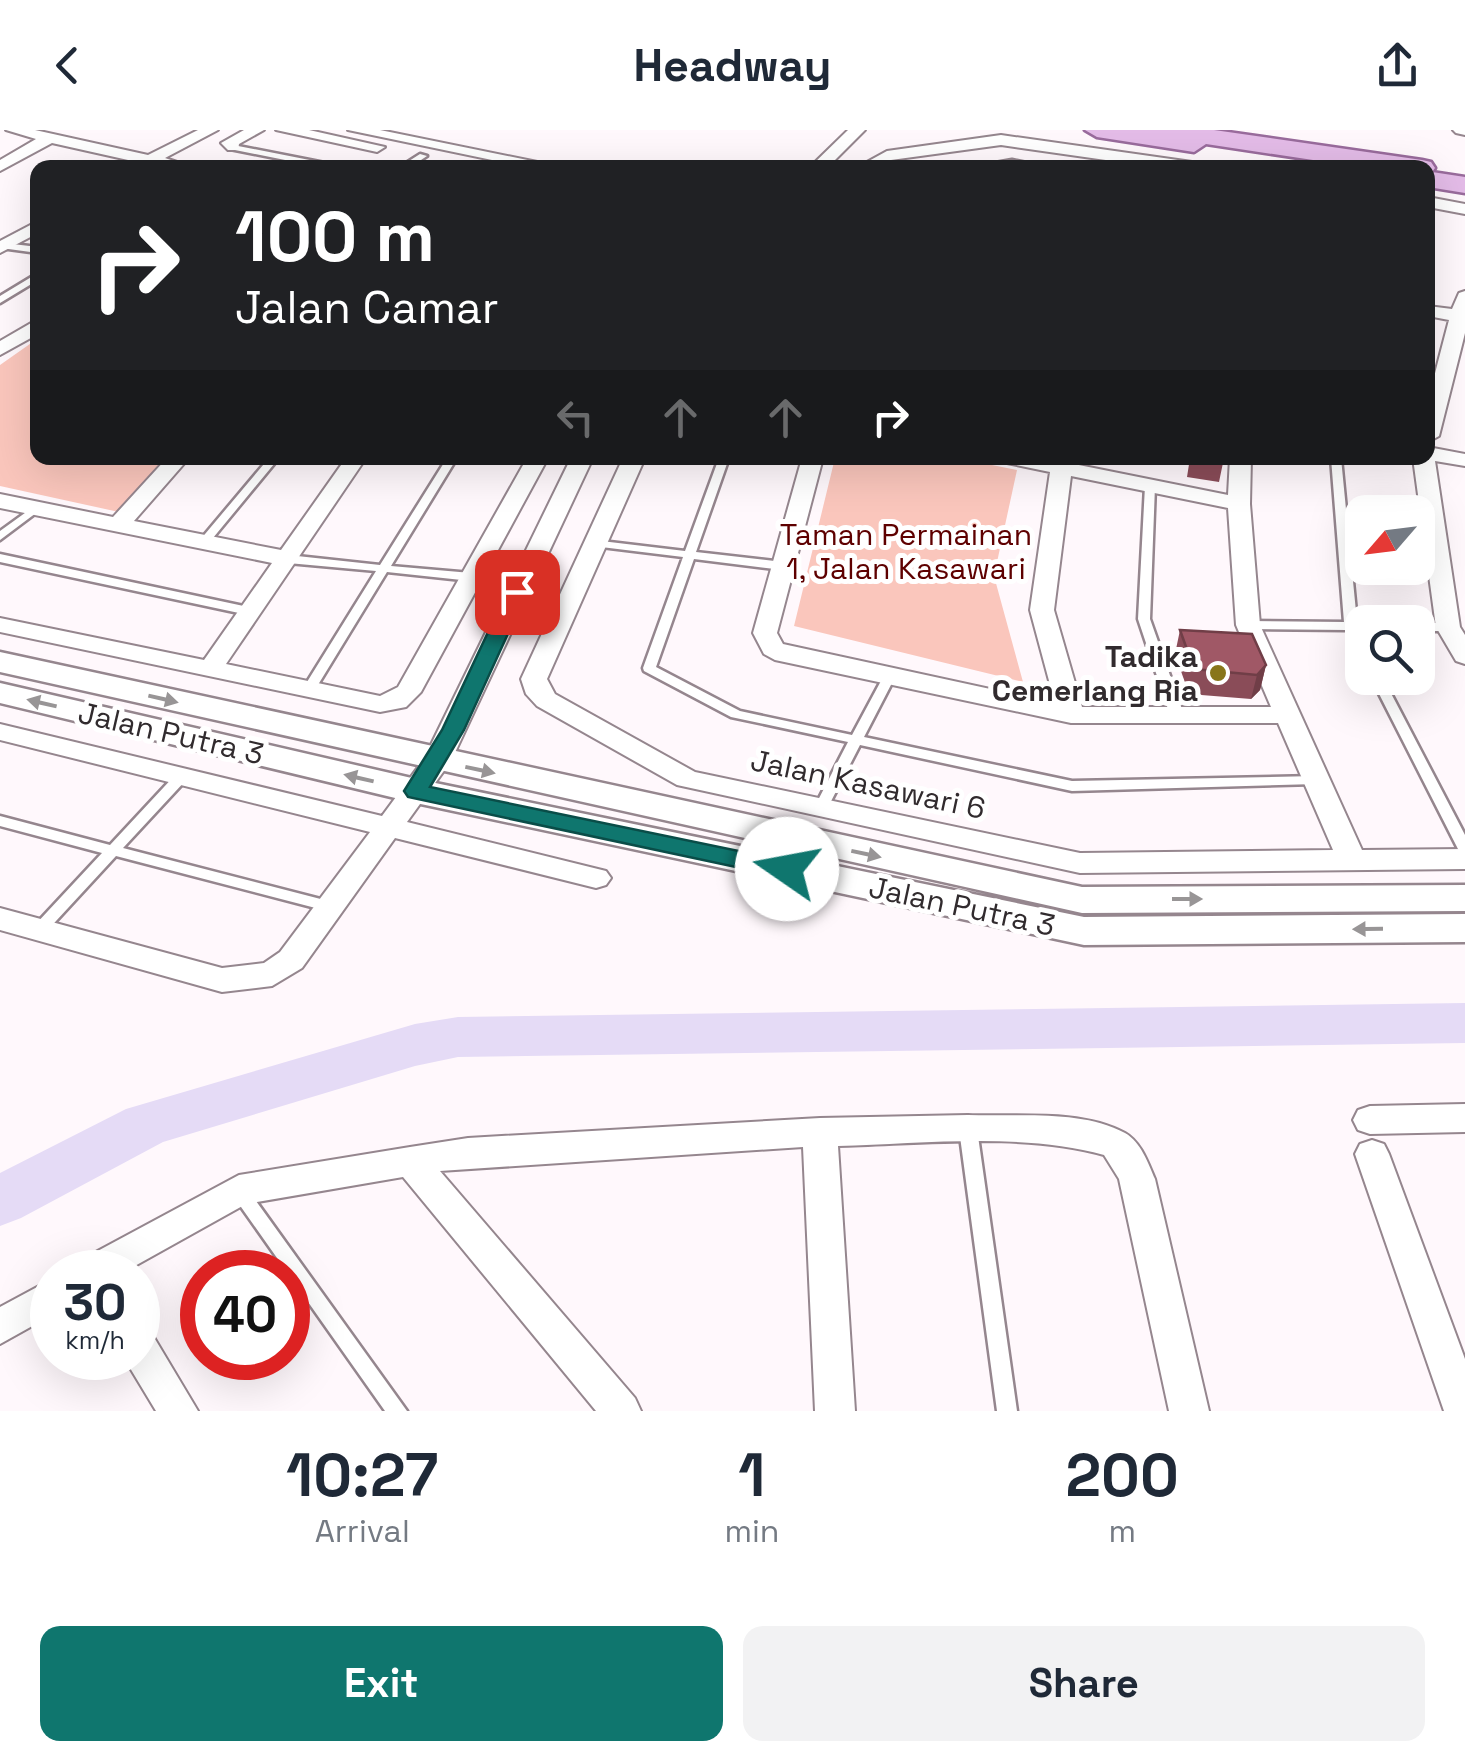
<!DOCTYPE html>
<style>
body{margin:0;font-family:"Space Grotesk",sans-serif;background:#f2f2f3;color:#1f2937;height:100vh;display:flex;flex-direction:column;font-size:38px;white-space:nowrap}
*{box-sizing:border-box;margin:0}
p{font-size:32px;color:#747a83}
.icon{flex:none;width:55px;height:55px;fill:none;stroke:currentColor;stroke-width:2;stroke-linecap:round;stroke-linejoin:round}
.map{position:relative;height:1281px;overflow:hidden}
.sheet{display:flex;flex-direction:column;background:#fff;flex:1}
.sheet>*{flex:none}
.guide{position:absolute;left:30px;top:30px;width:1405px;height:305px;border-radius:20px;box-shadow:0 10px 40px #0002;background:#202124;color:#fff;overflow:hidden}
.needle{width:65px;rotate:242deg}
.controls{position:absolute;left:1345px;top:365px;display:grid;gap:20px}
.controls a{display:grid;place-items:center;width:90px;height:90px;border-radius:20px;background:#fff;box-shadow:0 10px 40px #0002;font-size:50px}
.speed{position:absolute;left:30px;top:1120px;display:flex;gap:20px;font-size:50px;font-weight:700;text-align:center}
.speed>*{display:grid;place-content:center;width:130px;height:130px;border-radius:50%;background:#fff;box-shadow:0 10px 40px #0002;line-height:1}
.speed small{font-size:25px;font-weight:400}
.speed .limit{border:15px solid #d22;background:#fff;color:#111}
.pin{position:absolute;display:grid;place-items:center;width:85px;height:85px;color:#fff;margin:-42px;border-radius:20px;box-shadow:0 5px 15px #0006}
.me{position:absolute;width:110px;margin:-55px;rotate:282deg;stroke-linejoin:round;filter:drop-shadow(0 0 8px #0008)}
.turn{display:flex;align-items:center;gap:35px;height:210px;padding:0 40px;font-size:45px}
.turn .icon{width:130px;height:130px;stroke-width:2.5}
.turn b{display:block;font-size:70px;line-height:85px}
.lanes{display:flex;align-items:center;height:95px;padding:0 40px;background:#0003;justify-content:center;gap:50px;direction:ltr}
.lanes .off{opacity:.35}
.eta{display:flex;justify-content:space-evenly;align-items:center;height:170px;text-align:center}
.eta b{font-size:60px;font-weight:600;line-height:70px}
.button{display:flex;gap:20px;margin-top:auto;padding:20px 40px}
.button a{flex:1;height:115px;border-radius:20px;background:#0f766e;color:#fff;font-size:40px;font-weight:600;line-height:115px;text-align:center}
.button a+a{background:#f2f2f3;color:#1f2937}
header{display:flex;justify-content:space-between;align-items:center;height:130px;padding:0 40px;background:#fff;font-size:45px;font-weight:600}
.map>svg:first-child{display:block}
.green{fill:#fac6bc}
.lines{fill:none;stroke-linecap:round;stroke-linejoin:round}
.river{fill:#e5dbf6;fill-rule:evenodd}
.service-casing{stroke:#95868e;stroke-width:5}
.minor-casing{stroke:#95868e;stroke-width:4}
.tertiary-casing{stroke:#95868e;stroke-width:5}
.primary-casing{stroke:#996b9c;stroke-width:5}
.service{fill:#fff;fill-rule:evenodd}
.minor{fill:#fff;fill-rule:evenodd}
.tertiary{fill:#fff;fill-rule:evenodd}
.primary{fill:#e3bbe7;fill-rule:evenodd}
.wall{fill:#8a4c58}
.shaded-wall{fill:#703e47}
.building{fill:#a05866;stroke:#703e47;stroke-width:2.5}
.oneway{fill:#989596}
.route{fill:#0f766e;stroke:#0a4d48;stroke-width:2.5}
.poi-dot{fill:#88761a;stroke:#fff;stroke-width:4}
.labels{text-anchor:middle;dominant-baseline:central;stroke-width:10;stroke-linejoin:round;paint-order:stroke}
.park-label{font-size:30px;fill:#5e0000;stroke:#fff}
.poi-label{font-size:30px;font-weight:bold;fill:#312b2e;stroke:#fff;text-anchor:end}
.street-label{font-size:30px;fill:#312b2e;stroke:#fff}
</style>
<header><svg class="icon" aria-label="back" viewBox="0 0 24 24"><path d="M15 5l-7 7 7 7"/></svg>Headway<svg class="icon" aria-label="share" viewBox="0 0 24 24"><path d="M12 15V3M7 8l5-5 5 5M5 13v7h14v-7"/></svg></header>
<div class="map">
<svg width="1465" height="1281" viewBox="0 0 1465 1281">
<rect width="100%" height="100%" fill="#fff8fc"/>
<path class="green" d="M37,209L38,328H174L128,384L0,356V235Z
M835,328H957L1017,340L994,446L1023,552L794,496Z"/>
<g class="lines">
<path class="river" d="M1465,873V913L458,927L415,936L163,1012L21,1088L0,1096V1043L126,979L415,894L458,887Z"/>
<defs>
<path id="service" d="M233,15L340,36L344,38H325L230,19L229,17Z
M420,24L427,26L409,38H398Z
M1012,30L1052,38L1012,34L967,38Z
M4,113L38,117V123L1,118L0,116Z
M38,143V150L0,173V166Z
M269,328H279L208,414H200V410Z
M447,328H457L391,436L471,443L477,447L471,451L387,442L313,563H303L302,560L376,441L288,433L282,429L288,425L380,435Z
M719,328H729L696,422L783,432L789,436L783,440L694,429L656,537L740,581L852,605L882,549L888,545L893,546L894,549L864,607L1072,651L1316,646L1323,650L1316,654L1072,661L860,615L827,679H817L815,676L848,612L731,587L644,541L643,538L683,427L593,416L587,413L593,410L685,421Z
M1331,328H1341L1357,492H1363L1362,500H1359L1362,507V523L1356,519L1347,500L1248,499L1242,495L1248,491L1344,492Z
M1150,353L1155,356L1150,489L1184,585L1177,589L1170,585L1138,489L1145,356Z
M36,375L42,378L40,380L0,410V401Z
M0,424L253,478L259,482L253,486L0,432Z
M1418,493H1448L1454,497L1448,501H1418Z
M1371,548H1383L1465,705V724L1458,719Z
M182,642L187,643L189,646L187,649L123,718L336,773L339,777L336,781L331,782L116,726L44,804H34L31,800L34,796L102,723L0,696V686L110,715L177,643Z
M968,992L974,994L977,999L1017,1281H997L959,999L962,994Z
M240,1055L246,1057L407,1281H385L234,1067L231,1062L234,1057Z"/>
<path id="minor" d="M6,0H35L148,25L198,0H218L165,28L195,38H143L137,32L52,13L0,41V30L36,9Z
M244,0H264L239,14L238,20H228L221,13Z
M276,0H309L385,17L377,22Z
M348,0H380L567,38H531Z
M848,0H865L827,38H809Z
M1453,0H1465V5L1456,3Z
M1001,5L1199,33L1207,38H1162L1001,15L891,30L877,38H856L887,21Z
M1428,67L1465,74V84L1428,77Z
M38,91V103L0,123V111Z
M1465,161V203L1439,306L1428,312V270L1449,190L1428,186V176L1452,179L1459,163Z
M38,189V204L0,225V211Z
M1428,317L1465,324V336L1435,331L1460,497L1465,505V534L1456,531L1436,497L1413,328H1428Z
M167,328H189L134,391L281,420L346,328H366L226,534L380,566L398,557L527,328H548L421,562L406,577L380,582L0,502V488L204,530L272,433L0,378V364L113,387Z
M571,328H593L451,631L407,692L606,741L611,748L606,755L596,758L395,708L302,838L272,856L222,862L0,800V778L222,838L264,833L280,822L370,702L0,610V594L382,686L424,629Z
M623,328H645L547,549L555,564L695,642L1080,723L1333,720L1278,593H1071L775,530L764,524L753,503L802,328H823L777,503L783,514L1055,573L1030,480L1050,342L1007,333L1005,328H1044L1228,365L1230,328H1251L1250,374L1260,495L1362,720L1465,719V739L1080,743L677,655L537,576L526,564L521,549ZM1071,346L1228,378L1236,495L1271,577H1082L1054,480Z
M1465,974V1002L1370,1004L1358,1000L1353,990L1358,980L1370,976Z
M968,985C1017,987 1081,979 1125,1003C1141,1012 1148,1033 1155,1049L1209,1281H1169L1119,1049L1104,1025C1023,1002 922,1014 838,1016L855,1281H815L803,1017L440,1041L635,1268L641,1281H596L403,1047L246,1074L124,1142H73L79,1131L239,1045L410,1017L468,1008L820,988Z
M1372,1010L1384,1014L1389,1024L1465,1229V1281H1444L1355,1024L1360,1014Z
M52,1149V1185L0,1214V1177Z
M138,1199L152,1204L198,1281H156L124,1228H138Z"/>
<path id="tertiary" d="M0,522L1082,757L1465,755V781L1082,783L0,542Z
M0,553L416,649L1084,787L1465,784V812L1084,815L416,673L0,573Z"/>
<path id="primary" d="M1085,0H1214L1422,30L1431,32L1435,38L1432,42L1465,47V63L1428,57V38H1366L1206,14L1194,22L1097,7Z"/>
</defs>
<use href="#service" class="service-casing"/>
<use href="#minor" class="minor-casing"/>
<use href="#tertiary" class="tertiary-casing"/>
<use href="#primary" class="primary-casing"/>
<use href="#service" class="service"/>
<use href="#minor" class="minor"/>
<use href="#tertiary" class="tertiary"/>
<use href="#primary" class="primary"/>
</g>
<path class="wall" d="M1190,328H1224L1219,352L1187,347Z
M1180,500L1266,535L1260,560L1251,569L1189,564L1175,524Z"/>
<path class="shaded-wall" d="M1266,535L1260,560L1251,569L1257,545Z"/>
<path class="building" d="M1180,500L1252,504L1266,535L1257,545L1194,539Z"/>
<defs><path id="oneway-solid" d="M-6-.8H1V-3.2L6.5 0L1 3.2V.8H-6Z" transform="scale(2.5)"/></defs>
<g class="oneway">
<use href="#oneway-solid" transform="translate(163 569) rotate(13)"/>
<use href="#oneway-solid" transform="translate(42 573) rotate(-167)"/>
<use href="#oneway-solid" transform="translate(480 640) rotate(12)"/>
<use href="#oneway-solid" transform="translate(359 648) rotate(-167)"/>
<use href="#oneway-solid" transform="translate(866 724) rotate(12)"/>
<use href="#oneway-solid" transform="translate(1187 769)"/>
<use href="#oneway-solid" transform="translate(1368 799) rotate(179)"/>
</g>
<path class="route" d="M517,456L527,462L464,600L430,657L787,731L796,733L799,739L796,745L787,748L408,667L404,661L442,600L507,462Z"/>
<circle class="poi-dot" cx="1218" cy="543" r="10"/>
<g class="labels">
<g class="park-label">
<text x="906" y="404">Taman Permainan<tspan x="906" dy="34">1, Jalan Kasawari</tspan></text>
</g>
<g class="poi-label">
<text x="1198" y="526">Tadika<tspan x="1198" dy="34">Cemerlang Ria</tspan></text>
</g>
<g class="street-label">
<text transform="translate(171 603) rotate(13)">Jalan Putra 3</text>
<text transform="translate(868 654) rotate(12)">Jalan Kasawari 6</text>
<text transform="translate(962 776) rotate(12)">Jalan Putra 3</text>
</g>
</g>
</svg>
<div class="controls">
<a><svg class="needle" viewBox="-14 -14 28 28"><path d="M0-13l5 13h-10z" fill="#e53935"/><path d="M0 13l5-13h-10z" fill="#747a83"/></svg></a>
<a><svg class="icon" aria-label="search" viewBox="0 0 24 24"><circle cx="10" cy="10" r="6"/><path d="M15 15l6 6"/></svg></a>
</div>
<div class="speed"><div>30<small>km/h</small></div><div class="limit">40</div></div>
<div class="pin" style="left:517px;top:462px;background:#d93025"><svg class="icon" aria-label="arrive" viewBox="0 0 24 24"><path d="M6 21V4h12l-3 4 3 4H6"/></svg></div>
<svg class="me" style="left:787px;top:739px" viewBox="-20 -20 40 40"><circle r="19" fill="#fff"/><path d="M0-13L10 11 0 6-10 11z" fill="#0f766e"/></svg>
<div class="guide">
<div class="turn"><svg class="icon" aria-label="right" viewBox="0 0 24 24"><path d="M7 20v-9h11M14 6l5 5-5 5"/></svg><div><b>100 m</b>Jalan Camar</div></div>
<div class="lanes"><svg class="icon off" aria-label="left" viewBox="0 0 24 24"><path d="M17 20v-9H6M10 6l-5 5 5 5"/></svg><svg class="icon off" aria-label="ahead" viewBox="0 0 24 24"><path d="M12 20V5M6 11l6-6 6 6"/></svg><svg class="icon off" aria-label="ahead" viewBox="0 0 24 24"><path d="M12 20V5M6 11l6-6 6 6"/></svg><svg class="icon" aria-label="right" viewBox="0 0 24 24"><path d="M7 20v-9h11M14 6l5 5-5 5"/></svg></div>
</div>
</div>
<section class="sheet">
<div class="eta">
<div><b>10:27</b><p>Arrival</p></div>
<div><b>1</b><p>min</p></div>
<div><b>200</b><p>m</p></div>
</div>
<div class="button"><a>Exit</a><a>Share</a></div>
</section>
